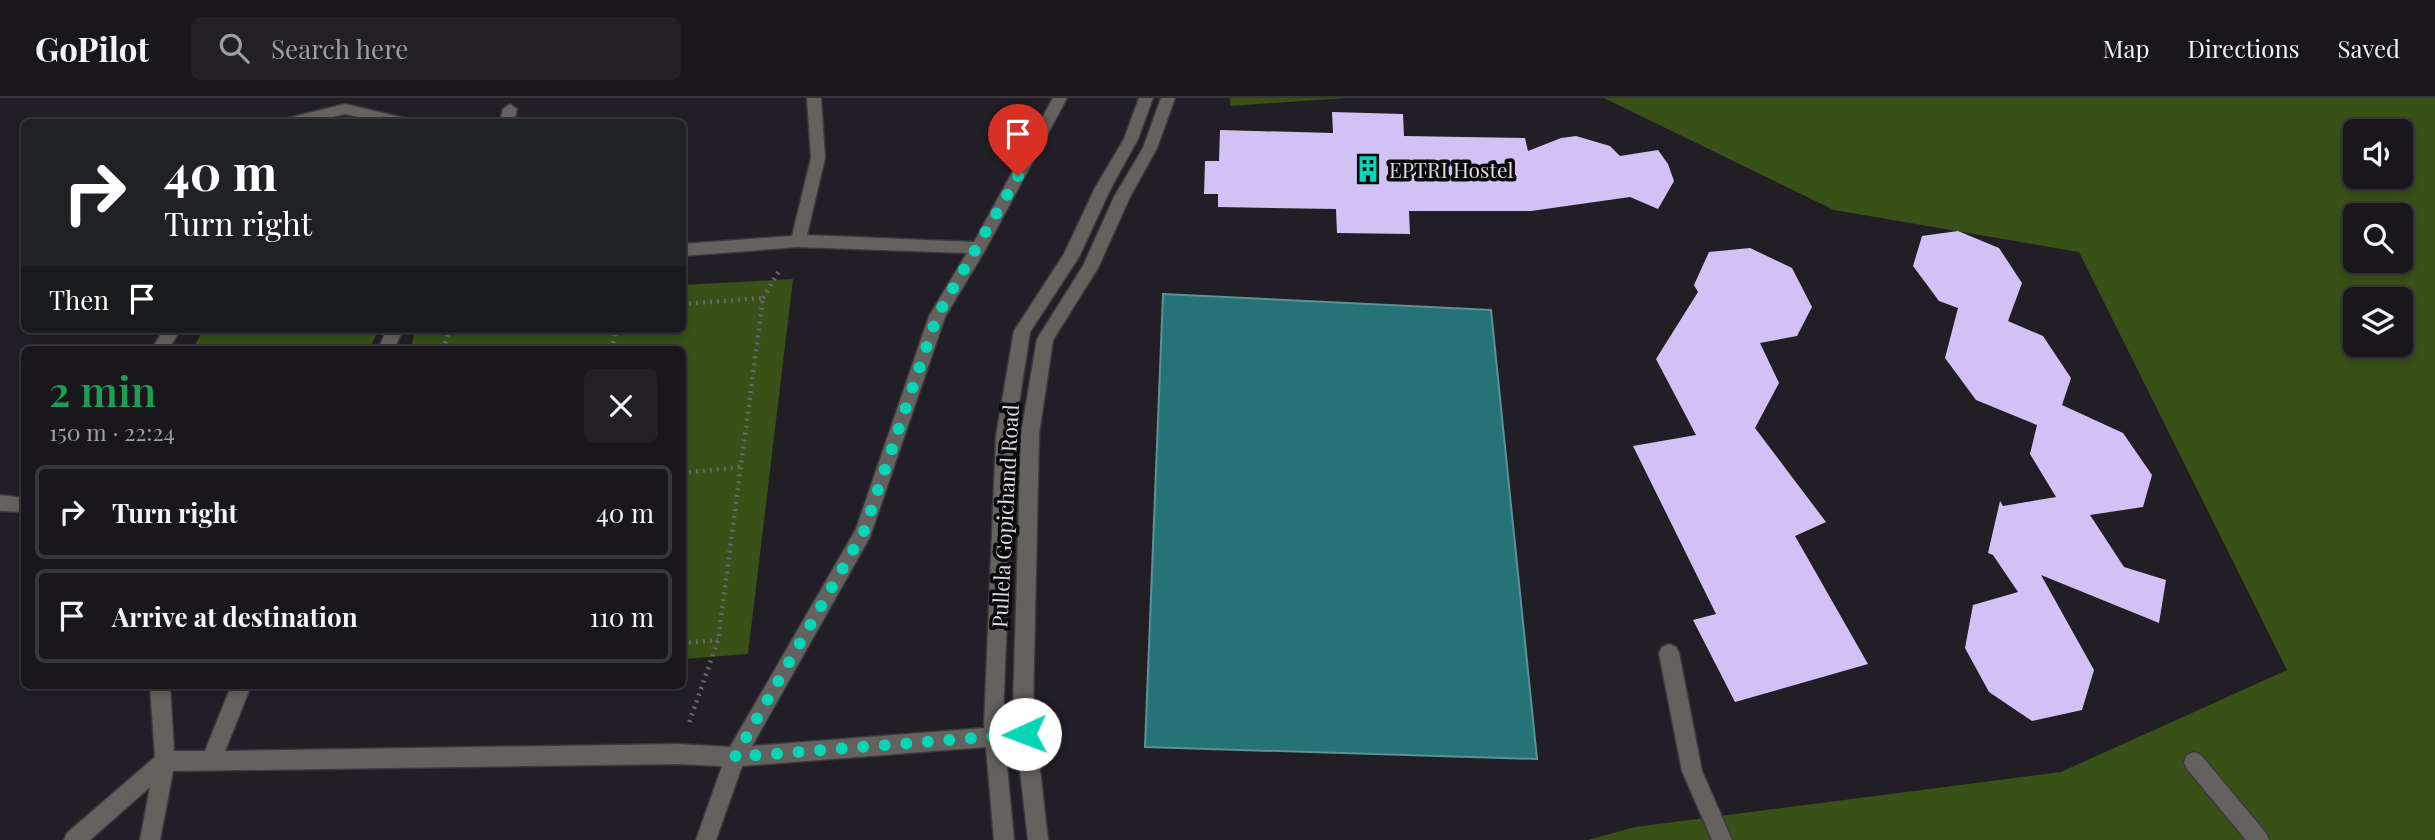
<!DOCTYPE html>
<meta charset="utf-8">
<style>
body{margin:0;font-family:"Playfair Display",serif;background:#222025;color:#f1f3f6;height:100vh;display:flex;flex-direction:column;font-size:26px;white-space:nowrap}
*{box-sizing:border-box;margin:0}
p{font-size:23px;color:#9f9fa3}
.icon{flex:none;width:38px;height:38px;fill:none;stroke:currentColor;stroke-width:2;stroke-linecap:round;stroke-linejoin:round}
.map{position:relative;flex:1;overflow:hidden}
.panel{position:absolute;left:21px;top:248px;width:665px;height:343px;display:flex;flex-direction:column;background:#19171c;border-radius:10px;box-shadow:0 4px 10px #0003,0 0 0 2px #37363b}
.panel>*{flex:none}
.banner{position:absolute;left:21px;top:21px;width:665px;height:214px;border-radius:10px;box-shadow:0 4px 10px #0003,0 0 0 2px #37363b;background:#202124;color:#fff;overflow:hidden}
.buttons{position:absolute;left:2343px;top:21px;display:grid;gap:14px}
.buttons a{display:grid;place-items:center;width:70px;height:70px;border-radius:10px;background:#19171c;box-shadow:0 4px 10px #0003,0 0 0 2px #37363b;font-size:35px}
.pin{position:absolute;display:grid;place-items:center;width:60px;height:60px;color:#fff;margin:-72px -30px;border-radius:50% 50% 50% 0;rotate:-45deg;box-shadow:0 0 7px #0007}
.pin .icon{rotate:45deg}
.me{position:absolute;width:77px;margin:-38px;rotate:268deg;stroke-linejoin:round;filter:drop-shadow(0 0 5px #0008)}
.turn{display:flex;align-items:center;gap:24px;height:147px;padding:0 28px;font-size:32px}
.turn .icon{width:91px;height:91px;stroke-width:2.5}
.turn b{display:block;font-size:49px;line-height:60px}
.then{display:flex;align-items:center;height:66px;padding:0 28px;background:#0003;gap:14px;font-size:26px}
.round{display:grid;place-items:center;flex:none;width:74px;height:74px;border-radius:10px;background:#222025}
.head{display:flex;align-items:center;justify-content:space-between;height:119px;padding:0 28px}
h1{font-size:42px;font-weight:600;line-height:52px;color:#1e9e55}
ul{padding:0;list-style:none}
li{display:flex;align-items:center;gap:21px;height:94px;margin:0 14px 10px;padding:0 14px;border:4px solid #37363b;border-radius:10px}
li div{flex:1}
li b{display:block;font-size:26px}
li em{font-style:normal}
header{display:flex;align-items:center;gap:42px;box-sizing:border-box;height:98px;padding:0 35px;background:#19171c;border-bottom:2px solid #37363b}
header strong{font-size:33px}
nav{display:flex;gap:38px;margin-inline-start:auto;font-size:24px}
.search{width:490px;height:63px;background:#222025;display:flex;align-items:center;gap:18px;box-sizing:border-box;padding:0 24px;border-radius:10px;color:#9f9fa3;font-size:26px}
.map>svg:first-child{display:block}
.green{fill:#395017;fill-rule:evenodd}
.water{fill:#257376;stroke:#5c9296;stroke-width:2}
.building{fill:#d2c1f5}
.lines{fill:none;stroke-linecap:round;stroke-linejoin:round}
.minor-casing{stroke:#3b393f;stroke-width:3}
.path{stroke:#69676c;stroke-width:4.5;stroke-dasharray:2 5;stroke-linecap:butt}
.minor{fill:#64615e;fill-rule:evenodd}
.route{stroke:#07d5b6;stroke-width:12;stroke-dasharray:0 21.6}
.labels{text-anchor:middle;dominant-baseline:central;stroke-width:7;stroke-linejoin:round;paint-order:stroke}
.poi-label{font-size:21px;fill:#dedce1;stroke:#0a090c;text-anchor:start}
.street-label{font-size:21px;fill:#dedce1;stroke:#0a090c}
</style>
<header>
<strong>GoPilot</strong>
<div class="search"><svg class="icon" aria-label="search" viewBox="0 0 24 24"><circle cx="10" cy="10" r="6"/><path d="M15 15l6 6"/></svg>Search here</div>
<nav><a>Map</a><a>Directions</a><a>Saved</a></nav>
</header>
<div class="map">
<svg width="2435" height="742" viewBox="0 0 2435 742">
<rect width="100%" height="100%" fill="#211f25"/>
<path class="green" d="M1230,0H1346L1230,8Z
M1604,0H2435V742H1588L1635,729L2061,674L2287,572L2079,154L1834,112ZM2356,33H2401V79H2356ZM2356,117H2401V163H2356ZM2356,201H2401V247H2356Z
M793,181L748,556L683,561L682,252H410L416,231H682L683,187Z
M204,231H379L369,252H192Z"/>
<path class="water" d="M1163,196L1491,212L1537,661L1145,649Z"/>
<path class="building" d="M1332,14L1403,16L1404,38L1525,40L1528,53L1561,40L1576,38L1610,48L1620,58L1658,52L1668,66L1674,83L1658,111L1630,99L1531,113H1409L1410,136L1337,135L1336,111L1218,109V96H1204L1205,63H1219L1220,32L1333,35Z
M1958,133L1999,150L2022,185L2008,223L2043,238L2071,280L2062,307L2123,335L2152,377L2143,409L2090,417L2124,469L2166,482L2159,525L2041,477L2094,572L2082,612L2032,623L1989,594L1965,550L1973,507L2018,494L1993,457L1988,455L2000,403L2003,408L2056,399L2030,356L2037,327L1976,302L1945,260L1958,210L1939,203L1913,168L1922,138Z
M1750,150L1792,170L1812,209L1797,238L1760,245L1779,285L1755,330L1826,424L1795,438L1868,566L1735,604L1693,522L1716,516L1633,348L1696,337L1656,261L1698,194L1694,187L1709,154Z"/>
<g class="lines">
<defs>
<path id="minor" d="M807,0H821L825,60L807,137L974,144L1053,0H1067L984,154L945,219L870,439L752,648L984,630L996,338L1014,233L1064,156L1095,90L1124,41L1139,0H1153L1138,41L1111,90L1079,159L1030,234L1014,338L1003,620L1004,628L1015,627L1013,610L1021,336L1037,241L1083,168L1114,99L1143,50L1161,0H1175L1157,50L1130,99L1098,170L1053,242L1039,336L1033,610L1048,742H1028L1017,646L1005,647L1014,742H994L986,649L742,668L716,742H696L722,668L678,666L173,673L160,742H140L150,689L90,742H64L67,735L155,659L150,588H170L174,653H205L231,588H251L225,653L678,646L730,649L856,431L929,218L967,155L798,149L682,158V146L792,138L811,60Z
M345,6L404,20L406,24H380L345,16L312,24H286L288,20Z
M510,6L517,11L514,24H500L503,11Z
M164,231H181L168,252H151Z
M387,231H403L394,252H378Z
M0,397L24,400V414L0,413Z
M1669,546L1676,549L1679,555L1702,673L1732,742H1712L1682,673L1659,555L1662,549Z
M2194,654L2201,657L2266,735L2269,742H2246L2187,671L2184,664L2187,657Z"/>
</defs>
<use href="#minor" class="minor-casing"/>
<path class="path" d="M763,200L779,173
M682,206L763,200L718,542L689,625
M443,252L449,231
M612,252L616,231
M682,375L740,369
M682,545L718,542"/>
<use href="#minor" class="minor"/>
</g>
<g class="lines">
<path class="route" d="M1018,78L937,218L864,433L735,659L1025,636"/>
</g>
<defs>
<symbol id="building-bare" viewBox="-9 -9 18 18"><path d="M-4-6H4V6H1V3H-1V6H-4ZM-2.5-4.3h1.7v1.8h-1.7ZM.8-4.3h1.7v1.8H.8ZM-2.5-1h1.7V.8h-1.7ZM.8-1h1.7V.8H.8Z" fill="#07d5b6" stroke="#0a090c" stroke-width="2.5" paint-order="stroke"/></symbol>
</defs>
<g fill-rule="evenodd">
<use href="#building-bare" x="1349" y="52" width="38" height="38"/>
</g>
<g class="labels">
<g class="poi-label">
<text x="1389" y="71">EPTRI Hostel</text>
</g>
<g class="street-label">
<text transform="translate(1004 418) rotate(-87)">Pullela Gopichand Road</text>
</g>
</g>
</svg>
<div class="buttons">
<a><svg class="icon" aria-label="sound" viewBox="0 0 24 24"><path d="M4 9h4l5-4v14l-5-4H4zM17 9q2 3 0 6"/></svg></a>
<a><svg class="icon" aria-label="search" viewBox="0 0 24 24"><circle cx="10" cy="10" r="6"/><path d="M15 15l6 6"/></svg></a>
<a><svg class="icon" aria-label="layers" viewBox="0 0 24 24"><path d="M12 4l9 5-9 5-9-5zM3 14l9 5 9-5"/></svg></a>
</div>
<div class="pin" style="left:1018px;top:78px;background:#d93025"><svg class="icon" aria-label="arrive" viewBox="0 0 24 24"><path d="M6 21V4h12l-3 4 3 4H6"/></svg></div>
<svg class="me" style="left:1025px;top:636px" viewBox="-20 -20 40 40"><circle r="19" fill="#fff"/><path d="M0-13L10 11 0 6-10 11z" fill="#07d5b6"/></svg>
<div class="banner">
<div class="turn"><svg class="icon" aria-label="right" viewBox="0 0 24 24"><path d="M7 20v-9h11M14 6l5 5-5 5"/></svg><div><b>40 m</b>Turn right</div></div>
<div class="then">Then<svg class="icon" aria-label="arrive" viewBox="0 0 24 24"><path d="M6 21V4h12l-3 4 3 4H6"/></svg></div>
</div>
<section class="panel">
<div class="head"><div><h1>2 min</h1><p>150 m · 22:24</p></div><a class="round"><svg class="icon" aria-label="close" viewBox="0 0 24 24"><path d="M6 6l12 12M18 6L6 18"/></svg></a></div>
<ul>
<li><svg class="icon" aria-label="right" viewBox="0 0 24 24"><path d="M7 20v-9h11M14 6l5 5-5 5"/></svg><div><b>Turn right</b></div><em>40 m</em></li>
<li><svg class="icon" aria-label="arrive" viewBox="0 0 24 24"><path d="M6 21V4h12l-3 4 3 4H6"/></svg><div><b>Arrive at destination</b></div><em>110 m</em></li>
</ul>
</section>
</div>
